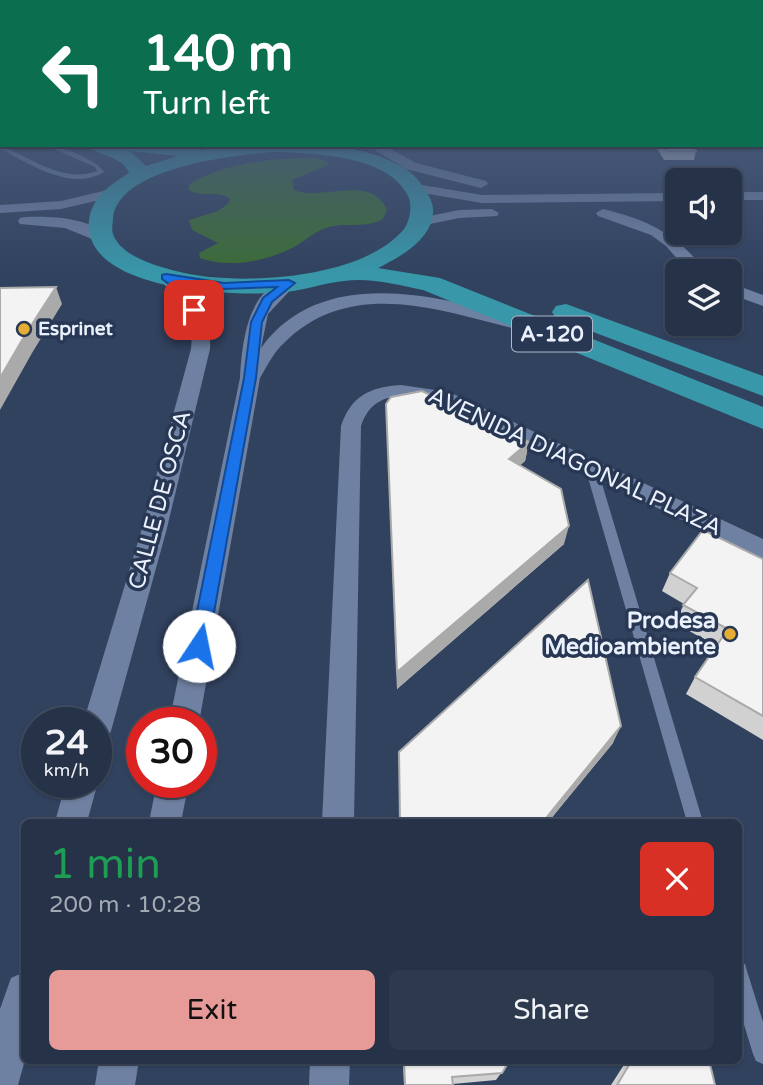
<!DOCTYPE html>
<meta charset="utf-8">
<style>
body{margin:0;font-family:"Varela Round",sans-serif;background:#2d3a4e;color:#f1f3f6;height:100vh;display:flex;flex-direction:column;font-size:26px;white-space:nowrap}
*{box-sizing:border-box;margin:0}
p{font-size:23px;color:#a3aab4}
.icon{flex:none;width:38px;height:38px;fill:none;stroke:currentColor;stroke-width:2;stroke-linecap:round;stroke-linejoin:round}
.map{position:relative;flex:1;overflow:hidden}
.drawer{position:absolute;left:21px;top:819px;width:721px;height:245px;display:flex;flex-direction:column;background:#253247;border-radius:10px;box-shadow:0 2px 5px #0004,0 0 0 2px #424d60}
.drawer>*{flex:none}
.banner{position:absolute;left:0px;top:0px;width:763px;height:147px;box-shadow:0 2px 5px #0004,0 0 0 2px #424d60;background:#0b6e4f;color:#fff;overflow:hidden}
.controls{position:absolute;left:665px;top:168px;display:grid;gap:14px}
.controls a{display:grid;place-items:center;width:77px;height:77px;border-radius:10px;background:#253247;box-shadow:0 2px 5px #0004,0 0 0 2px #424d60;font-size:35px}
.speed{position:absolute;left:21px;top:707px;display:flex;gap:14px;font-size:35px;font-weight:700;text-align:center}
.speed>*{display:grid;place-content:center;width:91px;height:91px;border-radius:50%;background:#253247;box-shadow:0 2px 5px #0004,0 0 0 2px #424d60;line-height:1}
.speed small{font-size:18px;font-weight:400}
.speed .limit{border:10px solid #d22;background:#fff;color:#111}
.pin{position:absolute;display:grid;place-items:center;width:60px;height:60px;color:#fff;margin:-30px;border-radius:14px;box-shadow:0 4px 10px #0006}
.me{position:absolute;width:77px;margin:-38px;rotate:11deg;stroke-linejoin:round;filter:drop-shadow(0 0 5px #0008)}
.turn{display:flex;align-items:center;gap:24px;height:147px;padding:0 28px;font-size:32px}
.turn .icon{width:91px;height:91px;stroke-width:2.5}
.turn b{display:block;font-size:49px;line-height:60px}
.round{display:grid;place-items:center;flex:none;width:74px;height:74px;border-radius:10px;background:#2d3a4e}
.overview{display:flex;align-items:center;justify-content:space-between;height:119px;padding:0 28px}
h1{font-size:42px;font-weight:600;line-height:52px;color:#1e9e55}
.action{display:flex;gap:14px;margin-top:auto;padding:14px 28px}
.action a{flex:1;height:80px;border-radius:10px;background:#e69b98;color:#111;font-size:28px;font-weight:600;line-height:80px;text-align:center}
.action a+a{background:#2d3a4e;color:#f1f3f6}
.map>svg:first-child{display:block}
.green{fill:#3c6c36}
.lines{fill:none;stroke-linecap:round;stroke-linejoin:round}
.service{fill:#6f81a2;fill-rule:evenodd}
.minor{fill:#6f81a2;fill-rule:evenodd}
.primary{fill:#3897a9;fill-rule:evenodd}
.wall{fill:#d1d1d1}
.shaded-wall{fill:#aaa}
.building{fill:#f3f3f3;stroke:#aaa;stroke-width:2}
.route{fill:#1a73e8;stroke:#114b97;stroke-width:2}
.poi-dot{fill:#e6ad36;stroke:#273754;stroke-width:2.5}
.labels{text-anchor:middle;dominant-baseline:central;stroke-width:7;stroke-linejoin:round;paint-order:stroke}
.far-poi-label{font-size:19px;font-weight:bold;fill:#eaf1fc;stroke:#273754;text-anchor:start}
.shield{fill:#273754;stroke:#b0b9ca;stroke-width:2}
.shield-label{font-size:21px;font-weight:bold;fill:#eaf1fc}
.street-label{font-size:23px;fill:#eaf1fc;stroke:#273754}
.poi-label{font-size:23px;font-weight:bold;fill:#eaf1fc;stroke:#273754;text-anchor:end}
</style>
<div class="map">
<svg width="763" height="1085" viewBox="0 0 763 1085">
<rect width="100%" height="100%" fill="#31425f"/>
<path class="green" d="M317,158L328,162V165L292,180L294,190C321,202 371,173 387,210L383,219C365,229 347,222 329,227C317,230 307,239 296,246C268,261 231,269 200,258L199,253L218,243L192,230L189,220L218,211L229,203L230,199C218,189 201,199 188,189L190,184C220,163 280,157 317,158Z"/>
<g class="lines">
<path class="service" d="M0,124L2,125V129L0,128Z
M0,145C30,157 63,184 97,171L95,167L45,145C59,145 98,160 104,172C72,192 30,164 0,149Z
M591,463L597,467L703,822H687L585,467Z
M738,962L745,964L747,971L763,1022V1064L756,1061L753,1054L738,1005Z"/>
<path class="minor" d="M338,145H351L360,155L359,158H349Z
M367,145H383L416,163L486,181L488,184L481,188L406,169Z
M416,184L482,195L677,193V201L482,203L411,191V185Z
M116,188L123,192L121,195L61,209L0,213V205L61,201Z
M730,192H763V200H730Z
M492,209L499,213L497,216L459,218L420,226L413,222L415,219L459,210Z
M603,209C649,220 676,234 706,271H688L666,246L651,235L598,216L596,213Z
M25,217C51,216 91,217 110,238L102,243L65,228L20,224L18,221L20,218Z
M166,272C197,280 212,321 210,349L166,532L111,731L107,741L96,745V723H83L141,532L191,349C195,308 180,305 158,277Z
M289,278L297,283L268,314L261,348C321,265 437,295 518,319L521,323L512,328C436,309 349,278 284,343C274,352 267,366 260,378L199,723H169L240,378C242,344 247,288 289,278Z
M730,283L763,295V306L730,294Z
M401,385L449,392L763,539V559L436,401C404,394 373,390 361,426L354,822H322L341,426C351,396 370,387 401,385Z
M96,778L98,782L87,822H55L66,782H96Z
M157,782H189L181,822H149Z
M24,972L25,1060L18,1085H0V1009L11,978Z
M99,1060H139L135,1085H95Z
M310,1060H350L349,1085H309Z"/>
<path class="primary" d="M88,145L123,148L121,145H192L200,150C255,140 392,134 424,188C429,196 434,203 433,213C431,240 400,257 378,268L440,278L763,407V429L423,290C399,285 368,277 344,281C324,283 305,290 286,292C239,297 82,293 89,220C92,197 110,185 129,173C122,155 100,158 88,145ZM129,150L131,151L178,156L146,166ZM274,152C313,153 391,155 409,198C412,208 410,220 404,229C362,280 236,287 176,271C157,266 127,258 116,240C111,233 112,227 113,220C115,168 234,155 274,152Z
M566,304L763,376V396L556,318L552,312L556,306Z"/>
</g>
<path class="wall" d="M655,145H691L696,151L694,160H664Z
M386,404L529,442L525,461L520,465L564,544L397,689Z
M763,559V740L686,694L695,677L716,646L675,623L684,604L662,591L670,573Z
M613,743L549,821L551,822H399V752Z
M403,1060H511L496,1080L453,1084V1085H404Z
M627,1060H709L715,1085H611Z"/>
<path class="shaded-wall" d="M56,287L62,304L32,353L0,410V378L25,335Z
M529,442L525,461L506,478L509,459Z
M569,526L564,544L397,689V672Z
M621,726L613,743L548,822L546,818Z"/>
<path class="building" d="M761,123H763V136H761Z
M662,145H691L696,151H667Z
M56,287L25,335L0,378V288Z
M422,391L529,442L509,459L561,489L569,526L397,672L386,404L391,397Z
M703,530L763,559V716L695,677L728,629L683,605L697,588L670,573Z
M588,580L621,726L546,818L551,822H400L399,752Z
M404,1060H510L502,1073L452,1077L453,1085H405Z
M632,1060H709L715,1085H617Z"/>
<linearGradient id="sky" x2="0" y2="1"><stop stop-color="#1b2434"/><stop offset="0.45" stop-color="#485a7a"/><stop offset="1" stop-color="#485a7a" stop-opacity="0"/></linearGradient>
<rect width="763" height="275" fill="url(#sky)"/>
<path class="route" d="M166,274L224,283L289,280L295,283L272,302L262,322L256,378L208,646L205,651L199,653L192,651L190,646L244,378L251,322L263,298L277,287L224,289L182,283L200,310L194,313L190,312L173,287L162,279V275Z"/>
<g class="poi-dot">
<circle cx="24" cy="329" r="7"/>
<circle cx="730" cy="634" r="7"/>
</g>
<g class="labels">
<g class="far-poi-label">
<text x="38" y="329">Esprinet</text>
</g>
<rect class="shield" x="512" y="316.5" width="80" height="35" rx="5"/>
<g class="shield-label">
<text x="552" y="334">A-120</text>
</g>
<g class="street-label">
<text transform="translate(575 462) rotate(25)">AVENIDA DIAGONAL PLAZA</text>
<text transform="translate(160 500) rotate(-75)">CALLE DE OSCA</text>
</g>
<g class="poi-label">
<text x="716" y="621">Prodesa<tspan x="716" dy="26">Medioambiente</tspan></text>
</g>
</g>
</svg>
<div class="controls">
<a><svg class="icon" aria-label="sound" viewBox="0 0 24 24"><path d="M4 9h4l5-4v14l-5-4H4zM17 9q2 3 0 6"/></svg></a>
<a><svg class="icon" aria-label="layers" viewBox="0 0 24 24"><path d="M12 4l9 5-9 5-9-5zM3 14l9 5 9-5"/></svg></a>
</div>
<div class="speed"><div>24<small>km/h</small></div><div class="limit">30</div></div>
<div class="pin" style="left:194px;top:310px;background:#d93025"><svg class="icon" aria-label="arrive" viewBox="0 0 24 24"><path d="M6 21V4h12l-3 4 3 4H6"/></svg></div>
<svg class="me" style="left:199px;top:646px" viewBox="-20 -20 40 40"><circle r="19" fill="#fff"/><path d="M0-13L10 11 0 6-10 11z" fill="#1a73e8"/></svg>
<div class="banner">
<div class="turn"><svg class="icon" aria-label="left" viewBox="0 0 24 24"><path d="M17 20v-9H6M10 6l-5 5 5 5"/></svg><div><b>140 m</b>Turn left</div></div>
</div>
<section class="drawer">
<div class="overview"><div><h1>1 min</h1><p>200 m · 10:28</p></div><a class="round" style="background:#d93025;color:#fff"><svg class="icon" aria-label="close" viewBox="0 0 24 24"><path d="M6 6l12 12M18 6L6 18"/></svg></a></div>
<div class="action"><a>Exit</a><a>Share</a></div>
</section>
</div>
